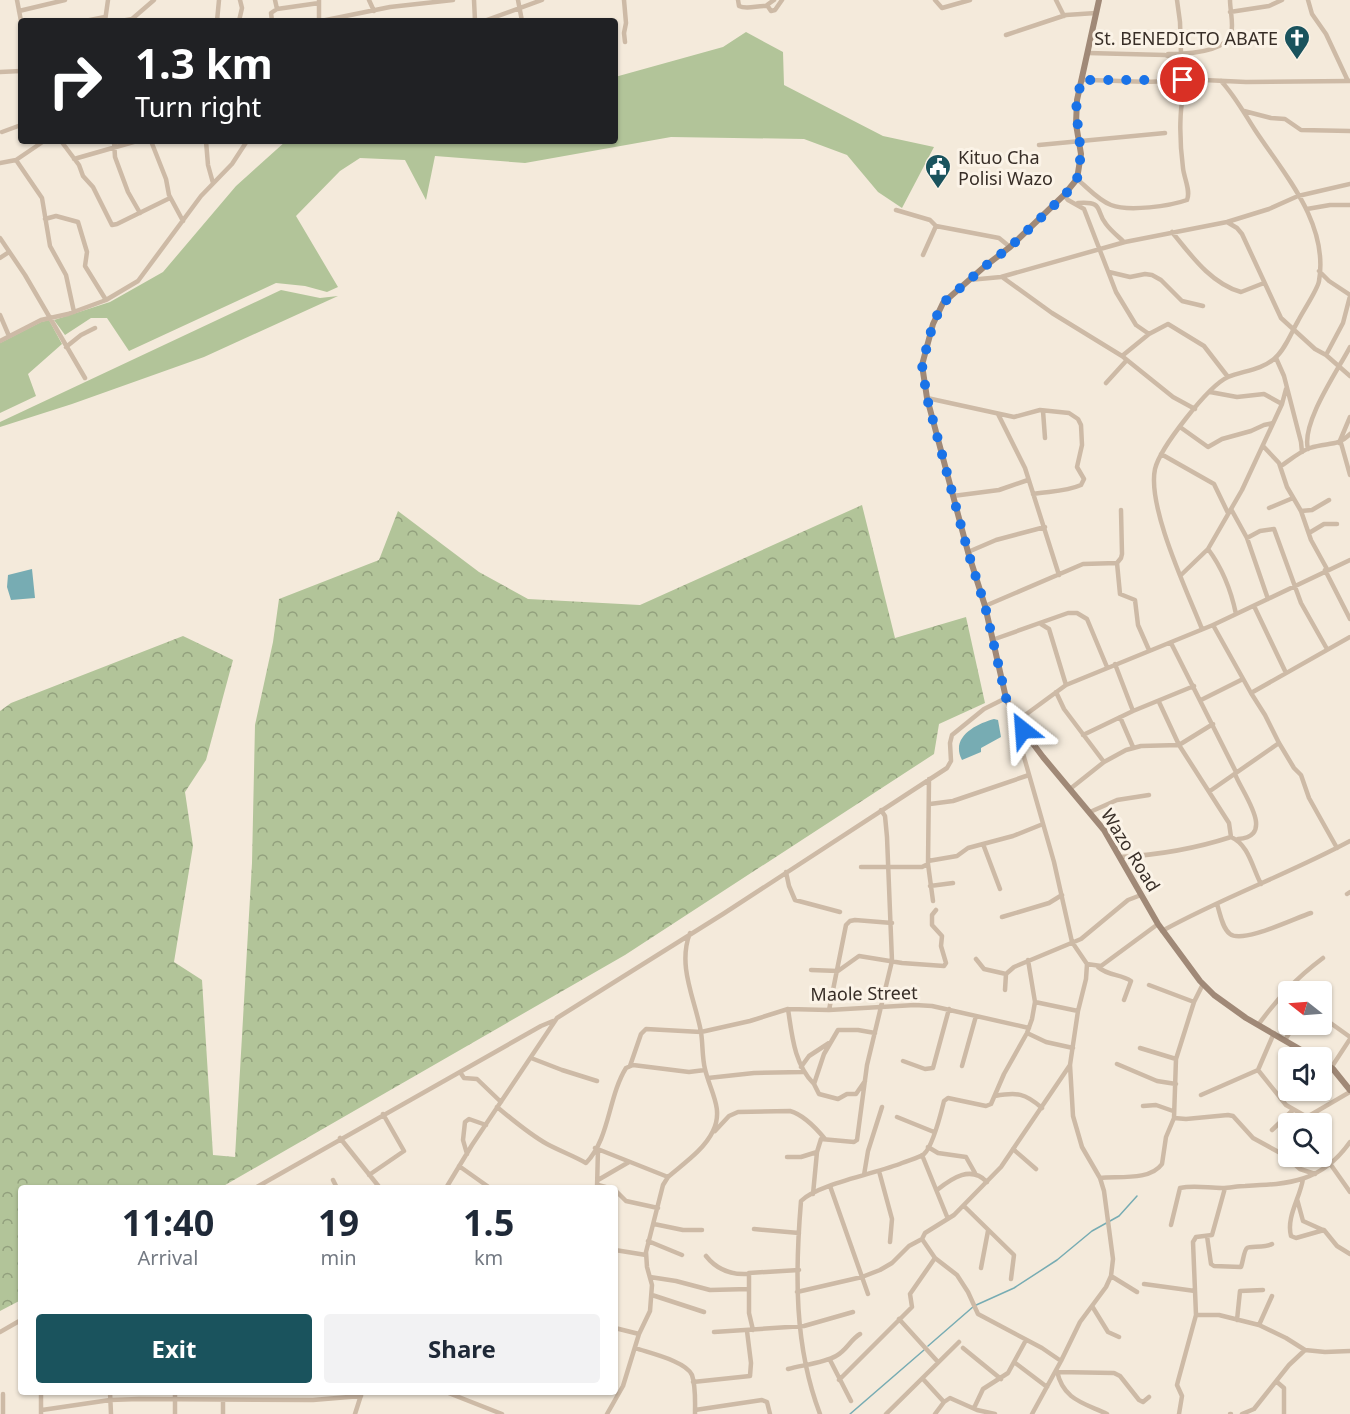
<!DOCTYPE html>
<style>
body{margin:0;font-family:"Noto Sans",sans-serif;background:#f2f2f3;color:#1f2937;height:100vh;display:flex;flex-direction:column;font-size:22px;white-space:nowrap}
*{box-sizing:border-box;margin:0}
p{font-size:20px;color:#747a83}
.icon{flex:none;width:33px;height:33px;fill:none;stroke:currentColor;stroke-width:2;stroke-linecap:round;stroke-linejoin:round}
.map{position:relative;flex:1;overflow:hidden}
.sheet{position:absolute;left:18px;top:1185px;width:600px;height:210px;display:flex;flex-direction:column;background:#fff;border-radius:6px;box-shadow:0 2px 4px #0004}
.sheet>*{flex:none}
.hud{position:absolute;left:18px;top:18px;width:600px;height:126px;border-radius:6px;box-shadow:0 2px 4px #0004;background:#202124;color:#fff;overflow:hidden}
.needle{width:39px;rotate:287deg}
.fabs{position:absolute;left:1278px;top:981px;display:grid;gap:12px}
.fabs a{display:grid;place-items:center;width:54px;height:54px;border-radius:6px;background:#fff;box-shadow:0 2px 4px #0004;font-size:30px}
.pin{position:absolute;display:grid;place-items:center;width:51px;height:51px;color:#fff;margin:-26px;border:3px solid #fff;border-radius:50%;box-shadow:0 2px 6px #0007}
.me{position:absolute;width:66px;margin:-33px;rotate:332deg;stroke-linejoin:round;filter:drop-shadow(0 0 4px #0008)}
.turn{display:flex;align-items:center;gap:21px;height:126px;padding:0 18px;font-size:27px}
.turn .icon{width:78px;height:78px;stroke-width:2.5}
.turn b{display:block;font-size:42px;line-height:51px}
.eta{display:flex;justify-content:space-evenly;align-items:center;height:102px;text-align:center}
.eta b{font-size:36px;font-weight:700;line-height:42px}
.cta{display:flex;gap:12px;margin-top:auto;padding:12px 18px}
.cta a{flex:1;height:69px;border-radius:6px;background:#1a535d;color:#fff;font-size:24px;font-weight:700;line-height:69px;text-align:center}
.cta a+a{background:#f2f2f3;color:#1f2937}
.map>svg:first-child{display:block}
.green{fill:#b2c499}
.forest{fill:url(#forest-crowns)}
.water{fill:#77acb3}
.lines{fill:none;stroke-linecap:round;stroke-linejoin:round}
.stream{stroke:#77acb3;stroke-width:1.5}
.minor{stroke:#cdbaa6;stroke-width:4.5}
.secondary{stroke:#a08977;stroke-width:6}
.route{stroke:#1a73e8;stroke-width:10;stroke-dasharray:0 18}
.labels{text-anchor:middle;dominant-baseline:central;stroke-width:6;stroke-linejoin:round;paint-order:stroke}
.poi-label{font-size:18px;fill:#382e27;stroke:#fbf3e7;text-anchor:end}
.street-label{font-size:18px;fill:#382e27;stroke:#fbf3e7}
</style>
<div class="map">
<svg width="1350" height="1414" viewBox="0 0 1350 1414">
<defs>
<pattern id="forest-crowns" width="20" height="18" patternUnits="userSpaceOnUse" patternTransform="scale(1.5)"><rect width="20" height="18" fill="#b2c499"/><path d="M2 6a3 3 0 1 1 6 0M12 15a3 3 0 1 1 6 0" fill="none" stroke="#92a07d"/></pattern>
</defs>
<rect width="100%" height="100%" fill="#f4eadb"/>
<path class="green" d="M746,32L783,52L784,85L883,136L934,147L902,208L878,192L847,155L804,139L671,137L525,163L435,156L426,200L405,160L360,158L340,171L296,216L338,287L327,292L305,286L276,283L129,351L107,318H91L65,335L54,320L110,302L163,272L236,186L286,141H615V77L723,47Z
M281,290L320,298L338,296L204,357L72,404L0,427V422Z
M49,320L62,344L28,374L36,396L0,413V343L41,322Z"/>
<path class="forest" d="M862,505L895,638L966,617L985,703L939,724L934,754L625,955L220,1188H21V1300L0,1311V711L11,703L183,636L233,660L206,760L185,792L193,846L174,962L202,980L213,1155L235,1157L252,863L255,725L273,642L279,599L379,560L398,511L479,572L528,599L640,605Z"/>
<path class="water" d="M32,569L35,598L11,600L7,587L8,575Z
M994,719L998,720L1001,737L981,748V752L962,760C950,737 976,724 994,719Z"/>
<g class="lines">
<path class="stream" d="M928,1346L974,1306L1014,1288L1057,1260L1092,1231L1119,1216L1137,1196
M850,1414L924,1350"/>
<path class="minor" d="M17,0L21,21
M275,0L277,9
M369,0L374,11
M474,0L475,21
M518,0L522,21
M624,0L626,23L624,33L625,42
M738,0L739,6C747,10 758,5 767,6
M774,0L767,5L771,11L775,10L782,0
M935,0L942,8L970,0
M1056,0L1064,16
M1177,0L1180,22L1181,54
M1308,0L1312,14L1326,34L1348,81
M19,11L65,0
M1230,12L1269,6L1282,0
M85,21L105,17
M105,21L108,0
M121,21L132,19L154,0
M217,21L219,0
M239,21L242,8L240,0
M272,21L271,13L277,9L319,3
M319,21V0
M321,21L390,7L453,0
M484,21L542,0
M1006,35L1066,15L1096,13
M1088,53L1165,55L1176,59L1190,75L1204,80L1246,82L1350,81
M1168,54C1185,54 1224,53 1231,34C1234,25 1230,10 1230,0
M0,72L21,71
M1081,80C1105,79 1172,86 1189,77
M1244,111L1271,118L1285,119L1301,130L1350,131
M2,132L21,125
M61,141L79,165L83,176L93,187L112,225L117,224L170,198
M114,141L115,157L128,192L140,213
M151,141L166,179L169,195L183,221
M206,141L208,165L213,183
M1039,145L1165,133
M74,159L137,141
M16,160L42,198L50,246L66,275L74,312
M0,163L16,160L44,141
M1077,179C1088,188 1098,200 1111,205C1129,212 1170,206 1187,200C1191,191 1184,178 1183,168C1180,145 1177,100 1189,79
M1064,195L1068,200L1084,209L1116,292L1136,325L1149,334
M1078,203C1105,201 1095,211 1106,224C1111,231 1119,237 1124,242
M1307,209L1330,205H1350
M896,210L930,220L936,226L999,238L1010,247
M45,219L56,216L78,222L87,252L85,266L106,300
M1227,222L1237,228L1242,234L1281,318L1315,349L1326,355L1350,376
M1172,232C1190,254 1211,284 1241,292L1264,283
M0,238L25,275L85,378
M923,255L936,226
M0,258L9,252
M1319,271L1329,281L1350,295
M1109,272L1130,277L1145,274L1152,275L1161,280L1182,301L1203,306
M1002,277L1052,313L1122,356L1173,397L1195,409
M969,280L1001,277L1125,242L1227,222L1269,209L1298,196L1350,184
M0,315L9,336
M0,341L41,320L68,314L106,300L138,281L201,196L232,164L247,141
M66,347L81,335L95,328
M1326,355L1343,323L1350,296
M1122,356L1149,334L1168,324L1204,346L1228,377
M1276,358L1284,376L1301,442L1302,452
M1106,383L1126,361
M1210,392L1237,397L1264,394L1282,404
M927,398L1014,417L1040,410L1069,413L1078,419L1081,425L1082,445L1077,467L1084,479L1081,485C1065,492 1050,491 1033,494
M1043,411L1045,438
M998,414L1025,468L1059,575
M1180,427L1208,447L1222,439L1251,431L1264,425L1273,423
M1339,443L1350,417
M1341,443L1350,475
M1263,446L1279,463L1287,487L1301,511L1311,540L1327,569
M1308,449C1301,423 1338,370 1350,347
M1161,454L1214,484L1228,513
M1281,466C1290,460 1299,452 1310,448C1327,442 1338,447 1350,434
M953,496L999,490L1028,480
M1269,508L1293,498
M1231,509L1247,538L1268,599
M1301,511L1312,510L1329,500
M1309,533L1324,524H1337
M1247,538L1260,531L1274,529L1301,603L1327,649
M1208,549C1223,569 1231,590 1236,614
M968,552L996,540L1045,527
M1117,563L1120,594L1135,600L1138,625L1149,650
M1325,570L1350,619
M1181,575L1208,549L1242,490L1282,404L1286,389
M985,606L1083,564L1117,563L1121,558L1122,554L1121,510
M1254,606L1286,673
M1041,624L1049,629L1066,685
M1213,625L1251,693L1265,715L1279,743L1294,768L1301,775L1309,798L1337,848
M1202,629C1187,591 1147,507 1155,469C1160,448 1208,386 1228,377C1242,371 1261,370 1274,359C1285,350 1291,333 1298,321C1303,311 1318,289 1319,281C1329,223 1284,174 1255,130C1244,113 1235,96 1221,81
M992,640L1068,613H1077L1087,619L1107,667
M1171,643L1236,772
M1115,664L1133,711
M1056,692L1064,709L1104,762
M1251,693L1350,637
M1201,700L1243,679
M1159,702L1179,745L1229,823L1231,837C1249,845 1252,867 1261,884
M1120,717L1133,747
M1017,721L1066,685L1213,625L1350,560
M1023,731L1022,750L1054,862L1072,942L1087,964L1086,979L1078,1011L1070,1065L1073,1116L1082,1147L1100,1178L1104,1191L1113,1259L1111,1276L1106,1287L1080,1322L1061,1361L1032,1414
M1083,735L1133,711L1194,686
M1235,774C1242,793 1277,836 1238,839
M1070,789L1104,762L1126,750L1141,746L1179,745L1213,724
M1210,791L1279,743
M930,804L953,801L1029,775
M1090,812L1117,800L1149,795
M983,844L1000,889
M1120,857C1159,855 1194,849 1231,837
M928,861L957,856L968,848L1013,836L1043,824
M928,864L933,901
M861,867H922L928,864L929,779
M786,872L789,886L795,900L840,912
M930,886L953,883
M1347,894L1350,892
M1217,904C1220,913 1222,928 1230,934C1243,944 1295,918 1311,913
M1002,917L1049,903L1062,895
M1162,931C1223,897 1289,874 1350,841
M976,959L984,969L1006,974
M1087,964L1101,966L1158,924
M1098,967C1108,976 1121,974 1131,981L1124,1000
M811,970L838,971L859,956L902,963L944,966L946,963L941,946L942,936L932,925V915L936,910
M1149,985L1194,1002
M1005,990L1006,974L1014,967L1081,939L1128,900L1141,895
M1035,1002L1078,1011
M788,1009C792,1035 794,1064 814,1084L824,1054L838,1030H858L875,1033
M829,1010L846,925L850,921L855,920L892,923
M1322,1017L1350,1037
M1258,1025C1279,997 1295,979 1323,958
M1027,1033L1046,1042L1073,1048
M1285,1040L1295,1024
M1140,1048L1176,1059
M531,1058L562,1070L597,1081
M903,1061L925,1069L933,1068L949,1009
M1117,1064L1157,1081L1176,1084
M630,1066L641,1034L646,1029L701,1032L750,1021L788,1009L829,1010L915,1005L932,1006L1029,1028
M962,1066L976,1016
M801,1067L809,1056L829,1043
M1331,1068L1350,1039
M1258,1070L1286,1105L1307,1117L1350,1092
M460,1072L464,1078L477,1079L501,1102
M708,1078L754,1073L803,1072
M814,1084L819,1094L838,1099L847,1094H856L865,1081
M1201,1095L1258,1070L1274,1033
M995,1096C1017,1092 1025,1093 1042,1108
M1143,1106L1156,1105L1173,1111
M497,1107C513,1120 529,1134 547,1144C560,1151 574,1156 586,1163C610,1138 608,1097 626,1068L633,1065L689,1072L705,1070
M1298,1113L1304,1124
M897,1117L934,1132
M1174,1118L1186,1119L1228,1115L1233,1116L1253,1138L1284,1155L1300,1169L1315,1174
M1272,1130L1293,1110
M715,1131L729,1116L738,1112L790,1111C804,1115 816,1128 825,1139
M340,1138L380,1188
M928,1147L938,1153L966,1157L975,1173
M595,1148L668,1177
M1013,1149L1036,1169
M467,1154L463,1140L465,1122L469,1119L486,1125
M922,1155L948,1219
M787,1157H801L817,1152
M1331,1165L1350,1192
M459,1166L490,1188
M879,1171L892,1219L890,1242
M369,1175L404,1151L383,1114
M864,1175L868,1151L882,1107
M1100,1178C1118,1176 1150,1181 1162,1164L1166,1137L1174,1118L1176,1059L1194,1002L1203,984
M1303,1179C1300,1198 1286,1217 1291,1236L1296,1238L1324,1230L1337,1246L1350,1254
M333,1180L337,1188
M598,1180L629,1162
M598,1185L609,1188
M830,1186L868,1294
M255,1188L541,1026L553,1021
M446,1188L472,1145L557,1018L723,914L947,768L951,761L950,743L952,735L984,709L1006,698
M597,1188L598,1149
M615,1190L626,1201L658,1208
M937,1190C952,1178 971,1165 987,1182
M813,1194L817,1152L821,1139L854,1142L857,1140L867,1065L892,961L887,837L885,816L881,810
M1297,1199L1303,1221L1323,1230
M964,1206L1014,1255L1011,1279
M654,1224L683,1230H702
M1171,1225L1180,1188C1194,1185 1208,1188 1222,1188C1230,1188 1237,1186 1245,1186C1290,1184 1322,1182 1350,1142
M754,1229L799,1233
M1207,1236L1211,1264L1214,1266L1241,1267C1243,1262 1244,1250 1247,1248C1251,1246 1265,1248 1272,1244
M648,1241L682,1255
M615,1250L646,1255
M706,1256C717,1270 731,1275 748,1274
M981,1268L988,1231
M1111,1276L1137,1292
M650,1277L676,1281L710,1290L749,1289
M1144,1284L1195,1291
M797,1292L862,1277L880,1270L892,1263L909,1246L922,1239
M652,1295L704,1312
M1092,1306L1108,1332L1119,1337
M1196,1315H1219L1259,1325L1286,1338L1305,1350L1325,1352L1350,1351
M899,1319L938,1362
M1237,1320L1240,1291L1263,1290
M1259,1325L1272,1296
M615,1328L639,1334
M753,1330L749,1313V1273L799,1270
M0,1332L21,1320
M714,1332L804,1326L853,1312
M635,1348C649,1353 686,1361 692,1375C696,1387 695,1401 695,1414
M963,1348L1001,1379
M830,1360L851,1401
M1061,1361L1042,1348L978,1314L968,1292L957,1275L935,1258L922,1239L925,1233L954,1215L1001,1167L1070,1065
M1014,1362L1047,1387
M788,1369C802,1365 824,1363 836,1356C847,1350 850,1340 860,1334
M1057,1371C1063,1400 1084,1403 1107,1414
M1058,1372L1114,1373L1120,1376L1139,1400L1143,1402L1149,1397
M923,1379L944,1402
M839,1380L912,1307L910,1294L935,1258
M693,1382L750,1376L751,1363L747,1331
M1277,1382L1284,1388V1414
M41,1392V1414
M110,1392L111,1414
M175,1392V1414
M446,1392L502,1414
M974,1408L983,1389L1008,1373L1026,1340
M42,1410L110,1400L139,1399L313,1400L361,1396
M695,1410L762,1400L767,1402L770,1414
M3,1414V1394
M223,1414V1400
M355,1414L362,1392
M607,1414L623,1386L639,1334L650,1311L652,1285L647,1267L646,1252L663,1185L668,1177C683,1164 704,1150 713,1131C724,1109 710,1091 705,1069C702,1057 703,1045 701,1032C695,999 677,966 690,933
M820,1414C794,1346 795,1273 801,1201C818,1184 878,1173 902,1163C909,1160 919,1158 924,1154C933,1146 941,1113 944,1101L948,1098L986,1106L991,1104L1004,1074L1027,1033L1032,1019L1035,1002L1028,960
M886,1414L959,1342
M935,1414L944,1402L950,1398L977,1410L995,1414
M1179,1414L1182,1396L1177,1385L1178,1381L1196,1315L1193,1242L1196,1237L1212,1235L1225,1188
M1230,1414H1231
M1242,1414L1254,1409L1289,1365L1305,1350"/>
<path class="secondary" d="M1099,0L1077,100L1076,124L1081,154L1077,179L1064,195L1010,247L984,267L943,303L933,324L922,365L927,398L968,552L985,606L1006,698L1019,725L1043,757L1104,830L1158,924L1200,981L1214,995L1246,1018L1315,1058
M1322,1061L1333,1069L1350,1090"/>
</g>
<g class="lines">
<path class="route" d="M1023,730L1006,698L985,606L968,552L927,398L922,365L933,324L943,303L984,267L1010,247L1065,195L1077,179L1081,154L1076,109L1081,80H1183"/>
</g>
<defs>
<symbol id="church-pin" viewBox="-11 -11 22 30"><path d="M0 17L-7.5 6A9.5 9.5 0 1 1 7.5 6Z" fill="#1a535d" stroke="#fbf3e7"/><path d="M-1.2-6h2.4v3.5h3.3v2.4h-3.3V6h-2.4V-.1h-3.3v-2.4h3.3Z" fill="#fff"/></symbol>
<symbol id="civic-pin" viewBox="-11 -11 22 30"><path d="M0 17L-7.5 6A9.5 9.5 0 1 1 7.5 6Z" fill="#1a535d" stroke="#fbf3e7"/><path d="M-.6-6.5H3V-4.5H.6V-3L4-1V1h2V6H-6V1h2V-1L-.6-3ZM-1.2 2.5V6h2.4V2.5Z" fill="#fff"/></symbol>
</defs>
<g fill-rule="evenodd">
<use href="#church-pin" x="1282" y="23" width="30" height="40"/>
<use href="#civic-pin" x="923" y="152" width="30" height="40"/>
</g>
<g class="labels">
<g class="poi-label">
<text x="1278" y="38">St. BENEDICTO ABATE</text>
<text x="958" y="157" text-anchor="start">Kituo Cha<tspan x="958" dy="21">Polisi Wazo</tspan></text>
</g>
<g class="street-label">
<text transform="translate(1131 850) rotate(58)">Wazo Road</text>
<text transform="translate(864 993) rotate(-1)">Maole Street</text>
</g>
</g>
</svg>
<div class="fabs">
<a><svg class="needle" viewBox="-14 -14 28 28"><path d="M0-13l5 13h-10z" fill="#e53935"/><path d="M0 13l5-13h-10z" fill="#747a83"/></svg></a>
<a><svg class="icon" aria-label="sound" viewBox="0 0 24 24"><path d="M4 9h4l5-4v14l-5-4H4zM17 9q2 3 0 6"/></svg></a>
<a><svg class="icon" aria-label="search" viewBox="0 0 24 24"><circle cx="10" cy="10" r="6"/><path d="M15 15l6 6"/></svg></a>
</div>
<div class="pin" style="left:1183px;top:80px;background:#d93025"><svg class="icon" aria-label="arrive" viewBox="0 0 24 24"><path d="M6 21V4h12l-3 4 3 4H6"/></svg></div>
<svg class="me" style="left:1023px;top:730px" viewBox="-20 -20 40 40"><path d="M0-17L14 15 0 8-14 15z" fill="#1a73e8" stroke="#fff" stroke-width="4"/></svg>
<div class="hud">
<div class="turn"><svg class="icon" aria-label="right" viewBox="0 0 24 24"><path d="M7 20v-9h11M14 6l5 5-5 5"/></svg><div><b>1.3 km</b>Turn right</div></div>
</div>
<section class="sheet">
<div class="eta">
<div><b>11:40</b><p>Arrival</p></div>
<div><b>19</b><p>min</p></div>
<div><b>1.5</b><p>km</p></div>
</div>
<div class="cta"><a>Exit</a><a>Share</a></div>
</section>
</div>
